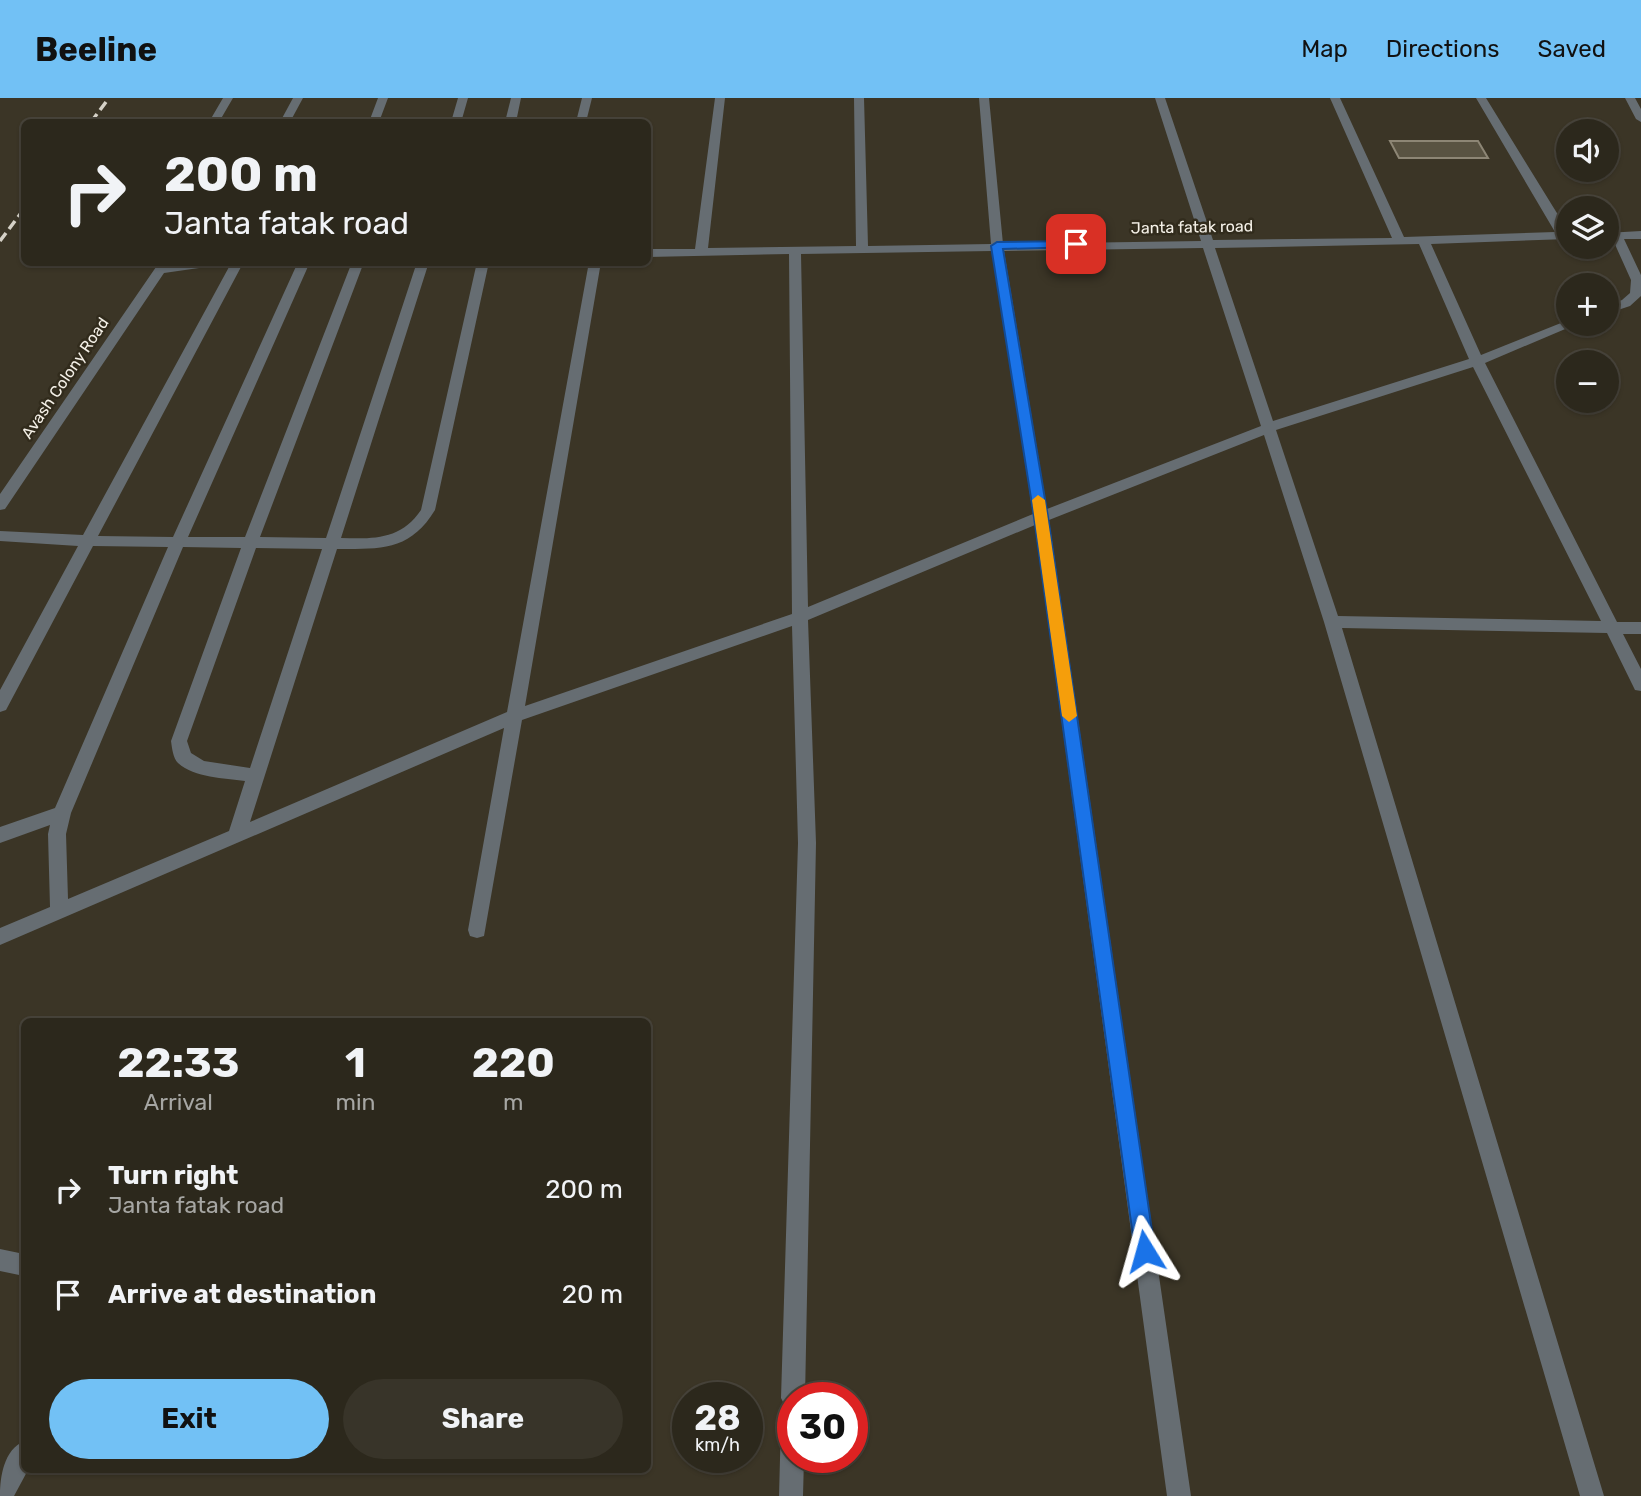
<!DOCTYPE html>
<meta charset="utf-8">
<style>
body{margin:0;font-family:Rubik,sans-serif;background:#383429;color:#f1f3f6;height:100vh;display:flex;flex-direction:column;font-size:26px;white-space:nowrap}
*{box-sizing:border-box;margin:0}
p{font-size:23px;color:#a6a6a3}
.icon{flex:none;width:38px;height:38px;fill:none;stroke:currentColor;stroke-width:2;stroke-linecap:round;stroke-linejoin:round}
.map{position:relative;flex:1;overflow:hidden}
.drawer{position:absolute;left:21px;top:920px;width:630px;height:455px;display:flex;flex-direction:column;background:#2c281c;border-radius:10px;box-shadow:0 2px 5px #0004,0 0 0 2px #48443b}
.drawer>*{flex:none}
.top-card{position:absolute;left:21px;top:21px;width:630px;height:147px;border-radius:10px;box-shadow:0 2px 5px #0004,0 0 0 2px #48443b;background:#2c281c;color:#f1f3f6;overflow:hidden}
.buttons{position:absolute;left:1556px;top:21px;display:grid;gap:14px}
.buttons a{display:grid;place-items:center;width:63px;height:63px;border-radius:50%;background:#2c281c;box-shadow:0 2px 5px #0004,0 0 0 2px #48443b;font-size:35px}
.speed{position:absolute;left:672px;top:1284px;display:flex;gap:14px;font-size:35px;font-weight:700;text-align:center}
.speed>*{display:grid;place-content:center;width:91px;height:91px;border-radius:50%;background:#2c281c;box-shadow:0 2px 5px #0004,0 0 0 2px #48443b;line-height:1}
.speed small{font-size:18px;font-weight:400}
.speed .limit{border:10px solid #d22;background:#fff;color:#111}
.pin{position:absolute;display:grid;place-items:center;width:60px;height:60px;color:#fff;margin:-30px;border-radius:14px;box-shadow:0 4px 10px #0006}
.me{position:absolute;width:77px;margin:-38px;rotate:352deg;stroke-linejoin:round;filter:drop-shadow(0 0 5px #0008)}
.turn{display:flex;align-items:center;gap:24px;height:147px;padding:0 28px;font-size:32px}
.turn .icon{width:91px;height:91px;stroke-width:2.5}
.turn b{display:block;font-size:49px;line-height:60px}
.eta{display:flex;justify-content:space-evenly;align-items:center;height:119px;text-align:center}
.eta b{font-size:42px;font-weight:700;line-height:49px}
.action{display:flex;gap:14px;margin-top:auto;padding:14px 28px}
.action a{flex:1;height:80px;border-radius:42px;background:#72c1f5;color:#111;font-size:28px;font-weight:700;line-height:80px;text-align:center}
.action a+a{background:#383429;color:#f1f3f6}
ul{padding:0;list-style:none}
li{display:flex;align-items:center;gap:21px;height:105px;padding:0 28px}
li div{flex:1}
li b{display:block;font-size:26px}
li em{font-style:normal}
header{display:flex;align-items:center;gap:42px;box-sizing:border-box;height:98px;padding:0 35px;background:#72c1f5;color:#111}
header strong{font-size:33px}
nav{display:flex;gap:38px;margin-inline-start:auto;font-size:24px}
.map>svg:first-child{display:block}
.building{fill:#595342;stroke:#8d8675;stroke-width:2}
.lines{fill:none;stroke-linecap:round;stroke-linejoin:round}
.minor{fill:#666d72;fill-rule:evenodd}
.rail{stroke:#d5d1c7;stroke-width:3.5;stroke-dasharray:10 5;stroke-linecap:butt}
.route{fill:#1a73e8;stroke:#114b97;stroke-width:2}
.slow{fill:#f59e0b}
.labels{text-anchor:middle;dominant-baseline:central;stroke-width:5;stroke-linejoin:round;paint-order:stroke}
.far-street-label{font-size:16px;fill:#f4f0e7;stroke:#312b1c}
</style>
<header>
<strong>Beeline</strong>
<nav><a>Map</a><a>Directions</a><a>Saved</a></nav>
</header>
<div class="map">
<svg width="1641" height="1398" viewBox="0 0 1641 1398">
<rect width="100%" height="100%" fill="#3b3526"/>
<path class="building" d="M1390,43H1478L1488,60H1399Z"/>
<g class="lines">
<path class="minor" d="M223,0H233L219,24H209Z
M293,0H303L290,24H280Z
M378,0H388L379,24H369Z
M458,0H468L462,21L506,20L511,0H521L516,24H451Z
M582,0H592L586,24H576Z
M715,0H725L708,150L856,148L854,0H864L868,148L991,146L979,0H989L1003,146L1201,143L1155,0H1165L1213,142L1392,140L1330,0H1340L1404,139L1555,134L1476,0H1486L1568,133V141L1431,146L1481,257L1566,223L1577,226L1485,265L1617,524H1641V536H1623L1641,571V593L1635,592L1607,535L1342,530L1604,1398H1580L1324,524L1264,337L1049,422L1191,1398H1167L1035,427L808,522L816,745L805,1300H793V1312L785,1308L781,1300L798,745L792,528L522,622L484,838L477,840L470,838L468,832L504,630L0,847V830L50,809L48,736L50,727L0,745V729L55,710L168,449L93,448L6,612L0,614V592L78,448L0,443V433L83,437L229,169H206L164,175L5,411L0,412V396L156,169L185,164L253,165L241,169L98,438L173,439L298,164H310L188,439H245L352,164H364L260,439L326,440L417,164H429L341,440C373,441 401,442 421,412L477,164H489L435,412C410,453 381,451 337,451L250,724L507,614L589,164H601L525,608L792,516L789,156L648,159V151H695ZM1419,146L1469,261L1273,323L1215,150ZM1203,150L1261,328L1047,411L1004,153ZM992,153L1033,416L808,509L801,156ZM1473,269L1601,523L1338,518L1276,332ZM183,449L241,450L171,643C172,650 173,660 178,665C195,680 224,680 245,683L229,733L68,801L66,736L71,715ZM256,450L322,451L250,670L204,663L191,655L187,643Z
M1625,0H1635L1641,11V24L1636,21Z
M1641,133V141H1624L1641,177V198L1630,208L1606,216V208L1622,202L1630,195L1631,182L1613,142L1606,141V135Z
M0,1151L24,1156V1178L0,1173Z
M793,1312V1360H804L803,1398H779L781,1324L785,1316Z
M24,1343V1372H28L14,1398H0C0,1378 4,1352 24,1343Z"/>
<path class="rail" d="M91,24L109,0
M0,143L24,111"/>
</g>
<path class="route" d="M1076,143L1080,144V149L1003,151L1048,419L1155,1153L1152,1160L1145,1163L1138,1160L1135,1153L1034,419L991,148L997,144Z"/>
<path class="slow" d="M1038,397L1045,402L1077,618L1069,624L1062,618L1032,402Z"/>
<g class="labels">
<g class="far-street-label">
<text transform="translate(1192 129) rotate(-1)">Janta fatak road</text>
<text transform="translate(65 280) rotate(-56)">Avash Colony Road</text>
</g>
</g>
</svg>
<div class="buttons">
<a><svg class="icon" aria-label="sound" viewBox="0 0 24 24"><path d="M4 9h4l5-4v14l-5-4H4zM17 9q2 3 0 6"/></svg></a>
<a><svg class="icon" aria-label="layers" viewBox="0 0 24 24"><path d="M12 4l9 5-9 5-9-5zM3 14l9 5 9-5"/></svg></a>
<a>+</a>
<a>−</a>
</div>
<div class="speed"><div>28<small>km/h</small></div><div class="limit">30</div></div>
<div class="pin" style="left:1076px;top:146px;background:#d93025"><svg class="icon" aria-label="arrive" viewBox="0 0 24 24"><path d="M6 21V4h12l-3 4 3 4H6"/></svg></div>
<svg class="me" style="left:1145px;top:1153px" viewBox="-20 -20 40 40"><path d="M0-17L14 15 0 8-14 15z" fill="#1a73e8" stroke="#fff" stroke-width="4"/></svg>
<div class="top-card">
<div class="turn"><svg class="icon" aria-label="right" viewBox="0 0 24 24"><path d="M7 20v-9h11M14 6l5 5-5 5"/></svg><div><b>200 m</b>Janta fatak road</div></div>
</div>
<section class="drawer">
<div class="eta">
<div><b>22:33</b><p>Arrival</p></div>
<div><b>1</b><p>min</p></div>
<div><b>220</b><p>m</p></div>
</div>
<ul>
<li><svg class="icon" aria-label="right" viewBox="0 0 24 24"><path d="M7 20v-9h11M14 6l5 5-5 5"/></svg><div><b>Turn right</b><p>Janta fatak road</p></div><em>200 m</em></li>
<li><svg class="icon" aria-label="arrive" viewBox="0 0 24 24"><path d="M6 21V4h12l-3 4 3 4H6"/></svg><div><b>Arrive at destination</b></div><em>20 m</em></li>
</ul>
<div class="action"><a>Exit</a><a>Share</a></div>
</section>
</div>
